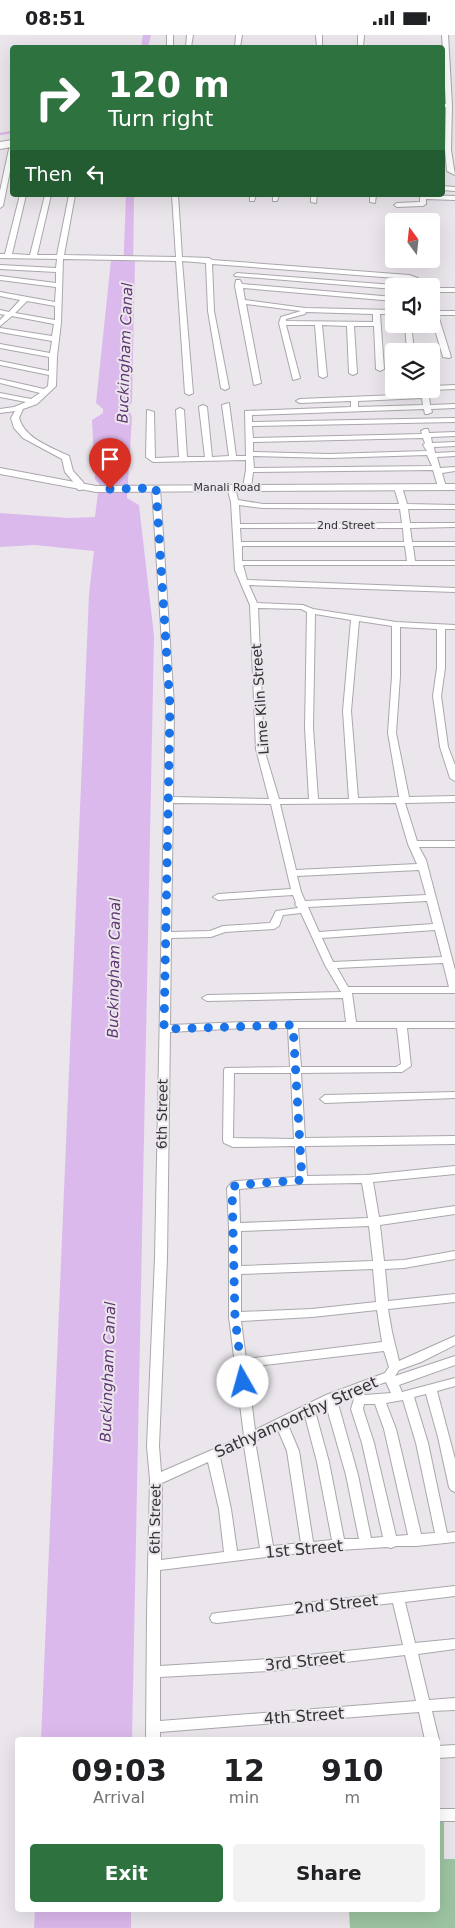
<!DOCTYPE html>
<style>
body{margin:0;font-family:"DejaVu Sans",sans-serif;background:#f2f2f2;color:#202124;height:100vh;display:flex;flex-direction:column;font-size:19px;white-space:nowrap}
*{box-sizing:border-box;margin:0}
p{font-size:16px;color:#757577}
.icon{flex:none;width:28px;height:28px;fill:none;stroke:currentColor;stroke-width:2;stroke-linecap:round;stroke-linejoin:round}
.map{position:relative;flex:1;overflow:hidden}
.sheet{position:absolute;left:15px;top:1702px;width:425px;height:175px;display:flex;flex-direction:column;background:#fff;border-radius:5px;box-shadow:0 5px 20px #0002}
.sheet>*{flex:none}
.top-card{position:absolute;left:10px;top:10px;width:435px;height:152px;border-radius:5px;box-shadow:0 5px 20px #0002;background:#2e733f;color:#fff;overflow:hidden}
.needle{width:32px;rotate:345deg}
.tools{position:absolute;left:385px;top:178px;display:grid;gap:10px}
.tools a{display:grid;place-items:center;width:55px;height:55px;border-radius:5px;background:#fff;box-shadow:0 5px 20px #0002;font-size:25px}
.pin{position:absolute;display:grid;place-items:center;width:42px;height:42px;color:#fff;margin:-51px -21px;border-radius:50% 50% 50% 0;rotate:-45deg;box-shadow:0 0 5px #0007}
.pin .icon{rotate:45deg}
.me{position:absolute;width:55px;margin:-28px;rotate:353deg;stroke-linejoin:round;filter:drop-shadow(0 0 4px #0008)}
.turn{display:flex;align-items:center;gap:18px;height:105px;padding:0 15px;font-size:22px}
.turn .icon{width:65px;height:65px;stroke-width:2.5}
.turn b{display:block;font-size:35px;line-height:42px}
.then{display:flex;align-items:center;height:48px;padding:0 15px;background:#0003;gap:10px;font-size:19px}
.eta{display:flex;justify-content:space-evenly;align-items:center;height:85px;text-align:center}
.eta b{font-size:30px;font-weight:700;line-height:35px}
.primary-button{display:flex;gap:10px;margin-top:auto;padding:10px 15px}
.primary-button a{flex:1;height:58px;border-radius:5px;background:#2e733f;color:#fff;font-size:20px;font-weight:700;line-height:58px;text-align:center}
.primary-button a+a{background:#f2f2f2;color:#202124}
.status{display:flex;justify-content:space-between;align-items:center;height:35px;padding:0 25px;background:#fff;direction:ltr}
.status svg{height:14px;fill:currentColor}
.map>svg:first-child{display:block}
.green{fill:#9cc4a2}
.water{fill:#dcb9ec}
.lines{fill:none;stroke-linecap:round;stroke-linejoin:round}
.stream{stroke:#dcb9ec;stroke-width:2.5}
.canal{fill:#dcb9ec;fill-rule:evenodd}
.minor-casing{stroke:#aaa7ac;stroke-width:2}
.tertiary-casing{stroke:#aaa7ac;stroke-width:2}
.secondary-casing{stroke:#aaa7ac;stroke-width:2}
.minor{fill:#fff;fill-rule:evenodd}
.tertiary{fill:#fff;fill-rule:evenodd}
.secondary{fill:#fff;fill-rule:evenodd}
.route{stroke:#1a73e8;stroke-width:9;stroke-dasharray:0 16.2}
.labels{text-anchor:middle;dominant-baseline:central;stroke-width:4;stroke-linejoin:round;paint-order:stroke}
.far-street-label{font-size:11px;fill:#343235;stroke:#eae6ec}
.street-label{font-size:14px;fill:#343235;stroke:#eae6ec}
.water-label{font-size:15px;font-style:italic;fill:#613674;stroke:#eae6ec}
.near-street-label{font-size:16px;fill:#343235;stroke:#eae6ec}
</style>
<div class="status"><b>08:51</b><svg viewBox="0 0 49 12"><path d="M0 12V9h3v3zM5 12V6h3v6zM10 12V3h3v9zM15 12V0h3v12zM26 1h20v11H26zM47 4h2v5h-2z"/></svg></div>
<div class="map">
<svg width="455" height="1893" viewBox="0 0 455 1893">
<rect width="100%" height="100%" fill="#eae6ec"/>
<path class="green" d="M438,1785H444V1824H455V1893H350L349,1876L352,1875H438Z"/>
<path class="water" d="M111,225L135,226L132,367L128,372L132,382L127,463L139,470L154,601L132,1705H41L89,559L94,516L35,510L0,512V478L69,483L95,482L99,449L95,444L92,385L103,378V374L96,368Z
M35,1875H131V1893H34Z"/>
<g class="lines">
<path class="stream" d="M0,99L12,97"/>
<path class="canal" d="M143,0H151L148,12H141Z
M126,160H134L133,239L128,242L123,239Z"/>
<defs>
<path id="minor" d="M187,0H193L191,12H186Z
M236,0H242L240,12H235Z
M316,0H322V12H317Z
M358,0H364L363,12H358Z
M442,0H448L452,70L451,115L455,140L447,136L445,115L446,72L442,73V69H446Z
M12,108V112L0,114V110Z
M12,112V126L3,171L0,173V156L9,114Z
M20,160H26L12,219L30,220L45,160H51L37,220H57L69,160H75L64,220L176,222L172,160H178L182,222L209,223L212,225L409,240L418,243L421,251H415L413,245L409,244L212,229L214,276L229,353L225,355L221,353L208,276L206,228L182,226L193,358L189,360L185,358L176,226L63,224L61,288L57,321L56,351L37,369L23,374L19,383C25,404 51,412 69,421L73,436L83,447L85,453L81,455H78L76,450L65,437L62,424L23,403L14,393L11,383L15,376L0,378V374L14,372L26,367L0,362V358L31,364L40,358L0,348V344L44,354L48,351L49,340L0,330V326L49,336V322L0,313V309L50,318L52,306L0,297V293L52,301L54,289L12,281L0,291V285L5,280L0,279V275L9,277L20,265L0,261V257L55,267L56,252L0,245V241L56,248V237L0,234V230L56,233L57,224L0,223V219H5ZM27,266L55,271V285L15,278Z
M250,160H256L254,166H250Z
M273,160H279L277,166H273Z
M311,160H317L316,168L311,167Z
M370,160H376L375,168L370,167Z
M420,160L455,161V165L426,164V169L423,171L397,172L394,170L397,168L420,167Z
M237,238L394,250L397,251H394V254L235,241L234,240Z
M236,245H240L242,249L394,262V266L243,253L245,265L305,273L394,275V279H380L384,334L380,336L376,334L374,291H354L357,338L353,340L349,338L347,291L322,290L327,341L323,343L319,341L315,290H286L300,343L293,345L279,288L281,282L301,276L246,269L261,348L254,350L235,251ZM306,277L373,279V287L286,286V284L305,279Z
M431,253H455V257H431Z
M431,267L434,269L437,276H455V280H438L451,322L449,323L443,322L431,281Z
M405,289H411L414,316H407Z
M455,350V354L431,355L428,354H431V351Z
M421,354H428L430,370L455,369V373L431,374L432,377L428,379H425L424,374L252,380V387L455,383V387L252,391L253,403L422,399L421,396L425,394H428L429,398L455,397V401L431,402L432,408L455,407V411L434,412L435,418L455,417V421L437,422L440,433L455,432V436L442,438L446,452L445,454H439L438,452L433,435L253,437L251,452L247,454L243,452L246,435V425L153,427L146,422L147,375L154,377L155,423L179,422L176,375L180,373L184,375L187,422H205L199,372L203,370L207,372L212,422L229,421L222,370L229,368L236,421H246L245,376L351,372V366L300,368L296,366L300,364L421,359ZM422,363L423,370L358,372V366ZM423,403L425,408L423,410L427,416L329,419L253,417V407ZM427,420L432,431L254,433L253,421L329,423Z
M228,450H234L235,452L238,465L263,469H399L394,452L398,450L402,452L407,469L455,470V474H408L410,488H455V492L410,493L412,507H455V511H413L415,526H455V530H243L247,545L455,553V557L249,550L257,568L303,570L313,574L396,587L455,590V594H445V633L441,661L448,712L455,730V746L450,743L440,712L433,661L437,633V594L400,592V641L396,698L409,762L455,761V767L405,768L417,806H455V812H419L426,825L455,935V958H352L356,987H455V993H407L411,1031L402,1037L301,1038L305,1103L455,1101V1109L305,1111L307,1141L367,1140L455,1131V1139L373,1147L379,1182L455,1171V1179L380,1190L384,1226L404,1225L455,1216V1224L404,1233L385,1234L388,1266L455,1259V1267L388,1274L392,1297L399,1326L455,1301V1310L421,1327L399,1335L395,1341L455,1321V1330L399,1350L402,1357L455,1343V1351L437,1356L455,1424V1457L451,1455L449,1452L438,1402L426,1359L414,1362L428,1408L447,1498L455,1497V1507L416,1511H396L391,1513L387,1512L308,1517L160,1535V1631L270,1624L403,1610L393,1568L217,1588L212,1587L210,1583L212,1579L217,1578L455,1551V1561L405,1567L415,1608L455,1604V1614L418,1619L429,1665L455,1663V1675L432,1676L439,1705L438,1708V1705H425L419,1677L160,1697V1705H146L147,1578L150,1445L147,1411L155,1223L166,671L152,453L156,451L160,453L174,671L173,762L269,764L256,714L250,570L235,535L231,467L227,452ZM239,470L263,473L400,474L402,488L240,489ZM240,493H403L404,507H241ZM242,511H405L407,526H242ZM258,573L301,574L307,577L305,693L309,764H279L264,714ZM315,579L351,585L343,676L349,764H318L313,693ZM359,586L392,591V641L388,698L399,762L358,763L351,676ZM173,768L271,769L291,854L218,859L213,862L218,865L293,860L296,868L295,869L298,873L276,876L270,888L223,891L210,896L171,897ZM396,768L408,809L417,829L296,835L280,769ZM419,835L426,860L305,866L301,857L297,841ZM427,866L433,889L319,897L308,872ZM301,878L325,930L341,957L207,960L202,963L207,966L343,963L346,987H244L170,990L171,903L211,902L225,897L274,894L279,891L283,880ZM435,895L442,922L333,927L322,903ZM443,928L449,952H348L337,933ZM244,993H288L290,1032L225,1033L224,1035L223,1105L224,1108L233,1112L295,1111L296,1142L236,1146L232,1147L227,1153L229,1192V1282L244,1401L161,1437L159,1411L167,1223L170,997ZM298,993H397L401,1029L396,1032H301ZM234,1038H291L294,1104L233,1103ZM362,1148L368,1183L240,1188L239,1154L302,1149ZM369,1191L373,1226L241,1231V1196ZM373,1234L376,1267L312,1274L241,1277V1239ZM377,1275L382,1307L246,1324L241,1286L312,1282ZM384,1316L389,1332L385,1338L326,1360L255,1395L247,1332ZM386,1347L391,1358L365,1360L361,1356ZM351,1360L354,1364L351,1374L362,1408L383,1502L371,1503L358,1440L337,1365ZM403,1365L416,1408L435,1498L421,1499L396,1394L386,1368ZM364,1369H375L384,1394L408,1500L396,1501L374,1408L363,1374ZM326,1370L346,1440L359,1504H344L329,1427L315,1376ZM305,1381L317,1427L332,1505L313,1507L299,1416L288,1390ZM278,1395L287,1416L301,1508L273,1511L255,1406ZM244,1411L260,1513L237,1516L231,1474L220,1422ZM208,1427L219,1474L224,1517L161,1525L162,1448ZM405,1620L416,1666L160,1686V1642L270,1636Z
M455,1057V1063L325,1068L320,1064L325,1060Z
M455,1710V1722L438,1723V1711Z
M438,1774H455V1786H438Z"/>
<path id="tertiary" d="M167,0H173V12H167Z
M12,105V109L0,111V107Z
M442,151L455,152V156L442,155Z"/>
<path id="secondary" d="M0,433L96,451L455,449V455L96,457L0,439Z"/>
</defs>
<use href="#minor" class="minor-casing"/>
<use href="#tertiary" class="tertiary-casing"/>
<use href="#secondary" class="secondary-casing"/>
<use href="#minor" class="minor"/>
<use href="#tertiary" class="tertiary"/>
<use href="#secondary" class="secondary"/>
</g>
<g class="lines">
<path class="route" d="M110,454L156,453L170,672L164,994L293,990L302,1145L236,1150L232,1153L235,1282L243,1347"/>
</g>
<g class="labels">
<g class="far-street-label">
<text x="227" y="452">Manali Road</text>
<text x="346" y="490">2nd Street</text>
</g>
<g class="street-label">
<text transform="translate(260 664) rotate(-94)">Lime Kiln Street</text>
<text transform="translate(162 1079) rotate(-89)">6th Street</text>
<text transform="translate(155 1484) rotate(-89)">6th Street</text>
</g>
<g class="water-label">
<text transform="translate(125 318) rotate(-88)">Buckingham Canal</text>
<text transform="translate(114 933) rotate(-89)">Buckingham Canal</text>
<text transform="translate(108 1337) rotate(-88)">Buckingham Canal</text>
</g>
<g class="near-street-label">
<text transform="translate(296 1382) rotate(-24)">Sathyamoorthy Street</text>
<text transform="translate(304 1514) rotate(-5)">1st Street</text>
<text transform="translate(336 1569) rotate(-6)">2nd Street</text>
<text transform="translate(305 1626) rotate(-6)">3rd Street</text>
<text transform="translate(304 1681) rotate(-4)">4th Street</text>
</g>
</g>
</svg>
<div class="tools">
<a><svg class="needle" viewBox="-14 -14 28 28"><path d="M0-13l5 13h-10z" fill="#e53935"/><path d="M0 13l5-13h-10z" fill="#757577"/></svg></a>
<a><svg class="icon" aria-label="sound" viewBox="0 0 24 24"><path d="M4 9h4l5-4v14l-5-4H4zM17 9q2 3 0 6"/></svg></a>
<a><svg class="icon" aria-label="layers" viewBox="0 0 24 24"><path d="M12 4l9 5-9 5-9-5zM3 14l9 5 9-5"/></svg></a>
</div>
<div class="pin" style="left:110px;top:454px;background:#d93025"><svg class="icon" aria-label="arrive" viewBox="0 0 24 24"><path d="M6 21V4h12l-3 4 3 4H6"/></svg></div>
<svg class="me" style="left:243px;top:1347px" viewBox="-20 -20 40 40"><circle r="19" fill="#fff"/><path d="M0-13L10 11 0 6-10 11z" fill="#1a73e8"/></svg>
<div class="top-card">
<div class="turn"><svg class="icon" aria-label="right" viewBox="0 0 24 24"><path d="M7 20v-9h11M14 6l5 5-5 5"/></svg><div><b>120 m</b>Turn right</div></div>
<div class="then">Then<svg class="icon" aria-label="left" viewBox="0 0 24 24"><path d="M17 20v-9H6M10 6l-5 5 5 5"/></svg></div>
</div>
<section class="sheet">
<div class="eta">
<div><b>09:03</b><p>Arrival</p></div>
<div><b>12</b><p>min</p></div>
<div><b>910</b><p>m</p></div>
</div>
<div class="primary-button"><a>Exit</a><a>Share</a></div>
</section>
</div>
